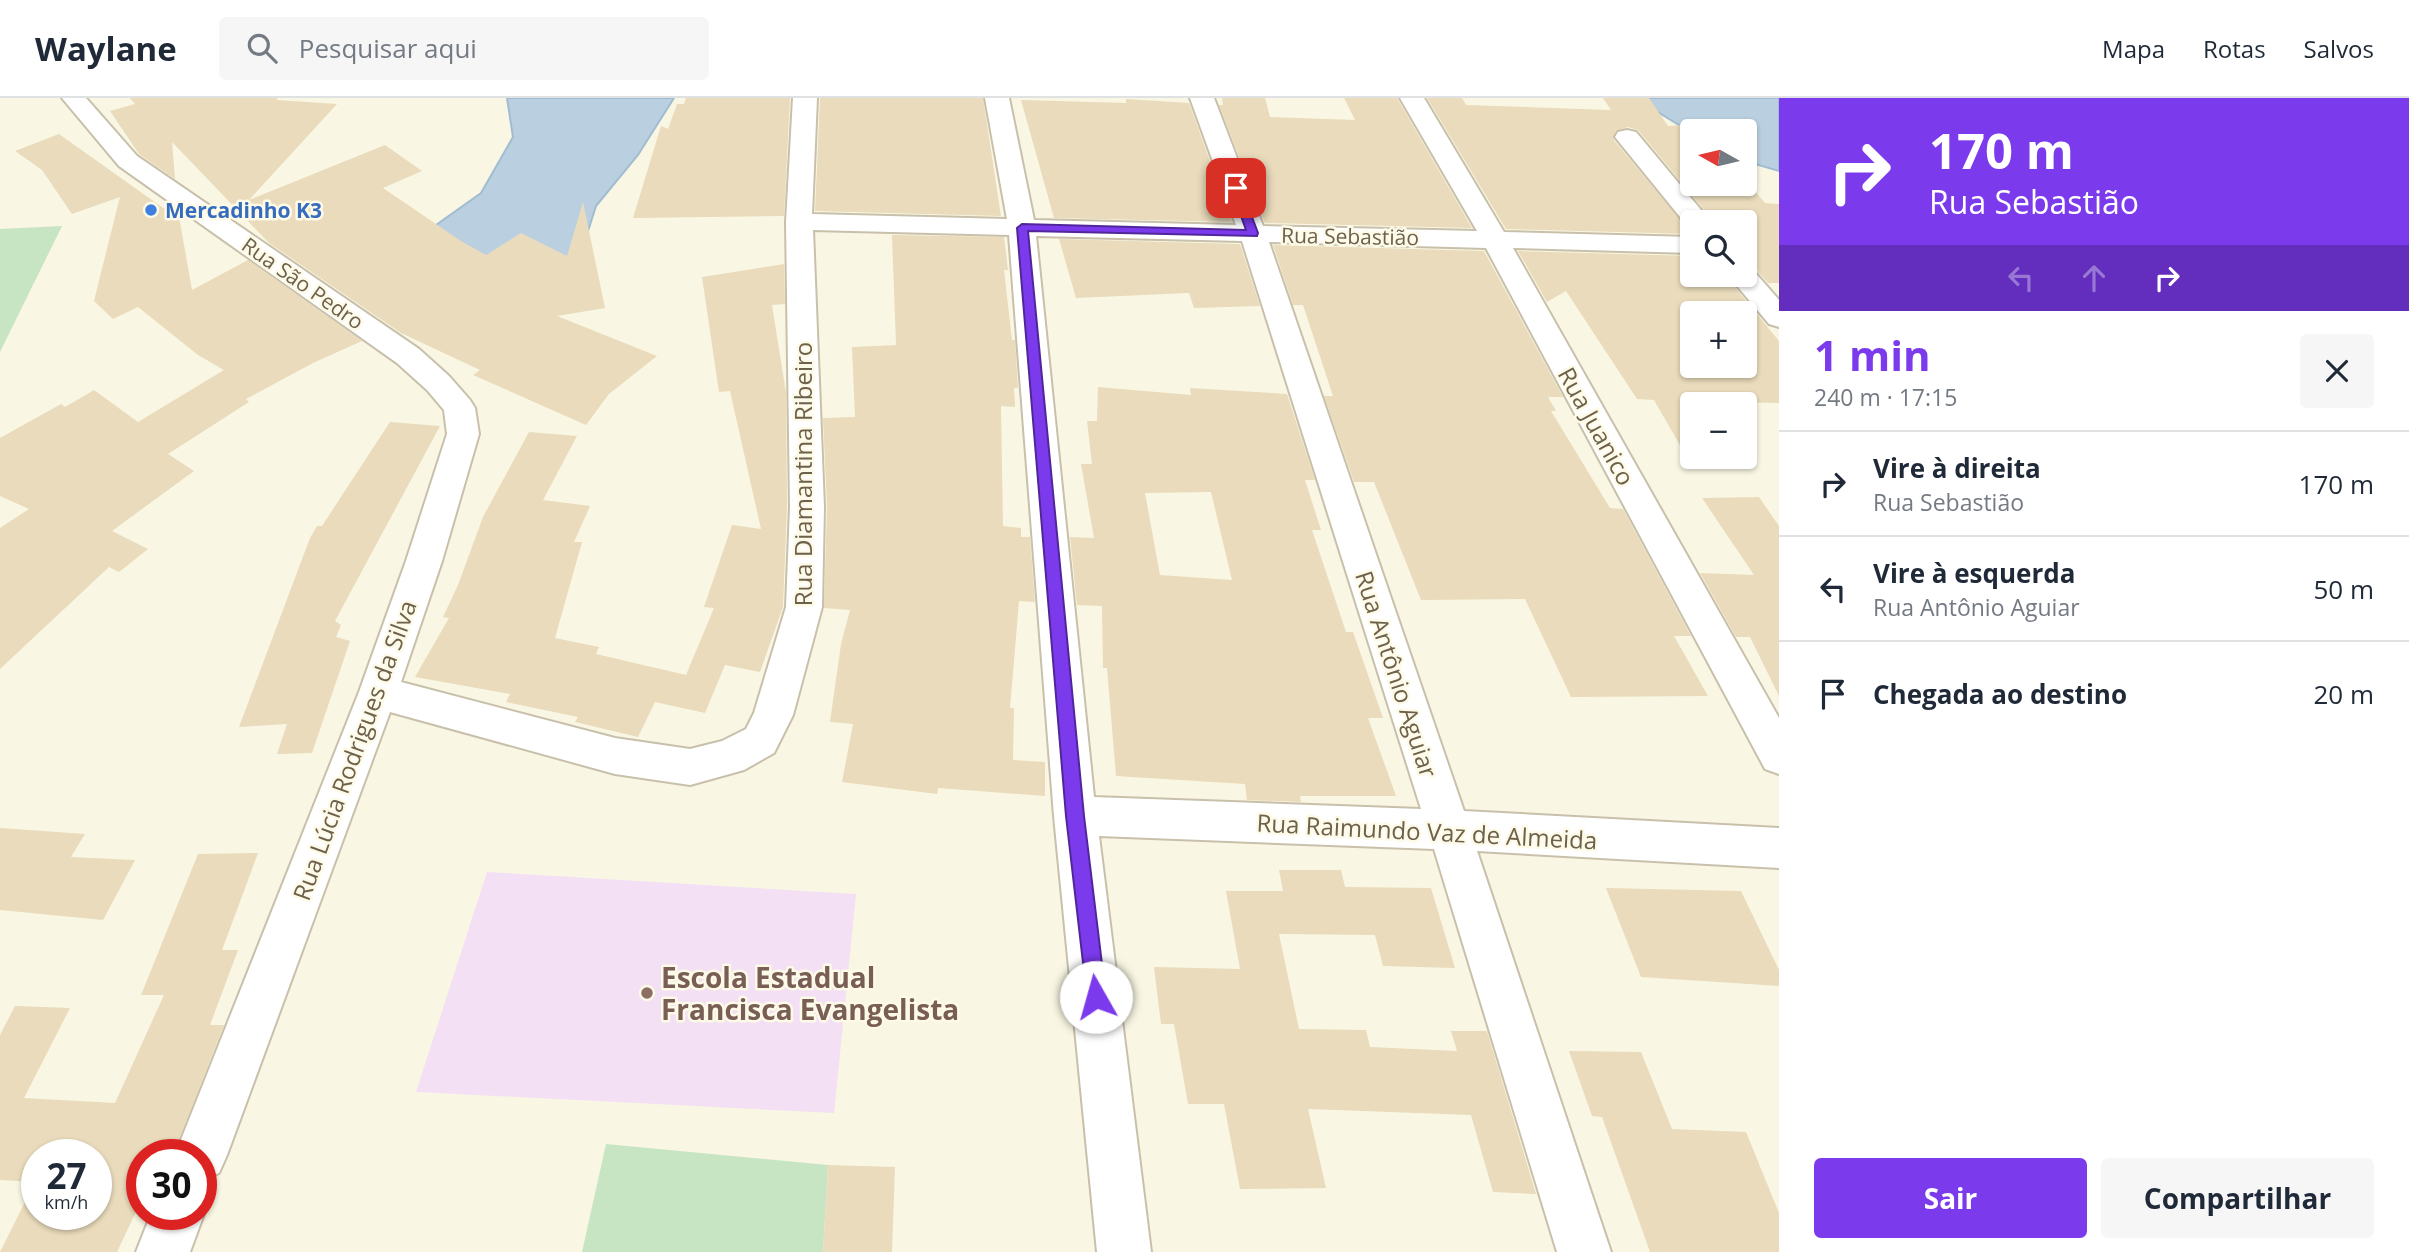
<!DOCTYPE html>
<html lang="pt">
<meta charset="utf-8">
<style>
body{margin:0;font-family:"Open Sans",sans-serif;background:#f6f6f7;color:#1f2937;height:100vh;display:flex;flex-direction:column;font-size:26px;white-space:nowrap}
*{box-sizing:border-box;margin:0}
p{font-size:23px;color:#747a83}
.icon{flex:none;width:38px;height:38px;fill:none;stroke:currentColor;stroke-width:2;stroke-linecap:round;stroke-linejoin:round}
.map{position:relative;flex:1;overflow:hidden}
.sheet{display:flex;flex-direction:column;background:#fff;width:630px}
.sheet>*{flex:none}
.top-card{background:#7c3aed;color:#fff;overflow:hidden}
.needle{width:46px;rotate:278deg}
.controls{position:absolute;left:1680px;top:21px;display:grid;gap:14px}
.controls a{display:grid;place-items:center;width:77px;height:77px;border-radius:7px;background:#fff;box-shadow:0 2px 5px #0004;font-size:35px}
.speed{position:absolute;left:21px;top:1041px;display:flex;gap:14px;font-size:35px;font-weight:700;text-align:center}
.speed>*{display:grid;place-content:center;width:91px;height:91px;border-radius:50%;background:#fff;box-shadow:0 2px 5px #0004;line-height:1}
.speed small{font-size:18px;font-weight:400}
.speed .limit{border:10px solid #d22;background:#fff;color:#111}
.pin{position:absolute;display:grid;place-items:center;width:60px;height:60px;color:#fff;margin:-30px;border-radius:14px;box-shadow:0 4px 10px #0006}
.me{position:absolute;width:77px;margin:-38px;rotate:353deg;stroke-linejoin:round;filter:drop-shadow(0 0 5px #0008)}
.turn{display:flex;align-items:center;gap:24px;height:147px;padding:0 35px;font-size:32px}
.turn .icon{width:91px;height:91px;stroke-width:2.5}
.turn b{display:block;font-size:49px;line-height:60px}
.lanes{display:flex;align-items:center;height:66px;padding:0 35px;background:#0003;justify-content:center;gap:35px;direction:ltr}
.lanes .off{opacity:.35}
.round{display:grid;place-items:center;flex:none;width:74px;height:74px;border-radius:7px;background:#f6f6f7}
.summary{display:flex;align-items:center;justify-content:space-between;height:119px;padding:0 35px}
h1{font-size:42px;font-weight:700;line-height:52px;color:#7c3aed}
.cta{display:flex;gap:14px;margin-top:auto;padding:14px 35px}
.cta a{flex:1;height:80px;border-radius:7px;background:#7c3aed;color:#fff;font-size:28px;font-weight:700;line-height:80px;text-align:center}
.cta a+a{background:#f6f6f7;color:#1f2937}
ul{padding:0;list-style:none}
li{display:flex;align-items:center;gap:21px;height:105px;padding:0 35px;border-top:2px solid #e0e1e3}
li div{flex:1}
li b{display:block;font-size:26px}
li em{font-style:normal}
header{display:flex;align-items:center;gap:42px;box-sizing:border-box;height:98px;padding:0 35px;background:#fff;border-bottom:2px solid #e0e1e3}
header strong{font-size:33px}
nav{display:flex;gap:38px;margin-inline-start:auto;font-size:24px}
.search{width:490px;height:63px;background:#f6f6f7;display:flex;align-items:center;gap:18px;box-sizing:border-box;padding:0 24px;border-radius:7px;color:#747a83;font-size:26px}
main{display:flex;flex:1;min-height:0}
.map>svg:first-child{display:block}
.education{fill:#f3e0f5}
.green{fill:#c7e5c3}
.water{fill:#bad0e0;stroke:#a1bcd1;stroke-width:2}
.building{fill:#e9dbbb;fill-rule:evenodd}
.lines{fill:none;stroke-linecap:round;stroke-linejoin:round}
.street-casing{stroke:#c8c0ab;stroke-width:4}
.street{fill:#fff;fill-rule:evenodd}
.route{fill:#7c3aed;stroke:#51269a;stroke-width:2}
.shop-dot{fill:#3f7fe0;stroke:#fdfae8;stroke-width:2.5}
.education-dot{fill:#8d6e63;stroke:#fdfae8;stroke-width:2.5}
.labels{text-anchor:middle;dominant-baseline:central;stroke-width:5;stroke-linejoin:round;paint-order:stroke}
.far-shop-label{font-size:21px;font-weight:bold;fill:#366cbe;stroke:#fdfae8;text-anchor:start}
.far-street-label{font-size:21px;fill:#6e614c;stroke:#fdfae8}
.street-label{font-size:24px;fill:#6e614c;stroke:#fdfae8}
.near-education-label{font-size:28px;font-weight:bold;fill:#785e54;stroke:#fdfae8;text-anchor:start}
</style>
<header>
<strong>Waylane</strong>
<div class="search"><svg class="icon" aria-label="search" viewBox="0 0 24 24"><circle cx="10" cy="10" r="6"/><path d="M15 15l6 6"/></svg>Pesquisar aqui</div>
<nav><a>Mapa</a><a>Rotas</a><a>Salvos</a></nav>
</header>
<main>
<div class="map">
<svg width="1779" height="1154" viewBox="0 0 1779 1154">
<rect width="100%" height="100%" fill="#f9f7e3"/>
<path class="education" d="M487,774L856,796L834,1015L416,994Z"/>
<path class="green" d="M62,128L0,254V131Z
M606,1046L828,1067L823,1154H582Z"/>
<path class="water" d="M507,0H674L638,57L596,108L569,193L415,142L481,95L513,39Z
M1635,0H1779V73L1745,63V33L1692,35Z"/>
<path class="building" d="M130,0H278L276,2L337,6L249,102L385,47L422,73L383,90L461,143L486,157L521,135L567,158L583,104L605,210L557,218L657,258L609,296L586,327L473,277L480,272L401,235L269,145L172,44L175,81L139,56L110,13L135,6Z
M686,0H790L784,118L633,120L661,28L668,31L677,6H684Z
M820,0H983L1001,118L815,113Z
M1222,0H1265L1270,19L1355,22L1344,0H1397L1472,130L1265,125L1219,7H1223Z
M1427,0H1462L1466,7L1611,12L1603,0H1649L1668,28L1698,26L1704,33H1692V86H1745V81L1765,105L1779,106V185H1768L1754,169L1745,167V124H1714L1638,32L1628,29L1616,33L1613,41L1692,136L1506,131Z
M1126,1L1189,5L1232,124L1054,120L1021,2L1126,5Z
M59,36L173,117L165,104L178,113L192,192L248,162L362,243L313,265L246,301L249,304L168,356L194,373L112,433L148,451L119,474L109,469L0,571V430L29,411L0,398V340L61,306L65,309L94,292L138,324L224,272L198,257L138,209L113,221L94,203L120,99L72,116L42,72L15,53Z
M892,137L1004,139L1008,172H1004L1012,242H1015L1018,290H1014L1015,309L1001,308L1003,428L1021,430V439H1030L1035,504L1019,503L1010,610H1014L1013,662L1045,664V698L938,690L937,696L842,684L853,626L830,624L841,546L850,512L824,510L827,409L823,320L855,319L852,249L896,247Z
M1059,141L1240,146L1260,208L1194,210L1189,195L1076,200Z
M1273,147L1484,153L1563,299H1548L1556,313H1551L1610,410L1623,411L1691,538H1674L1708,598L1571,599L1525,501L1421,502L1374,384H1354L1324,298H1333L1303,207H1293Z
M1518,153L1692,158V177H1725L1779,243V305L1692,303V368L1654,302L1637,301L1566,193L1547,204ZM1692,215H1745V268H1692Z
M784,166L785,206L772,207L786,295L787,409L783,509L760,574L725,567L705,615L655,604L638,639L575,624L578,619L506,604L510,596L415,579L449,520L443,519L458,487L483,419L529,334L577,338L543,402L590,408L574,444H582L555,540L599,549L596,556L686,577L714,510L704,509L732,427L761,431L730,293L719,294L702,179Z
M1098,289L1191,297L1190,290L1287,296L1315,382H1305L1321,432H1312L1346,534H1353L1383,620H1368L1396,698H1300L1301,704L1247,702L1245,686L1116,678L1107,570H1103L1102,508L1077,507L1070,439L1094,440L1081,366H1092L1087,323H1097ZM1211,394L1232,482L1160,477L1145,395Z
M390,324L440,328L335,523L341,527L336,539L350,543L312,655L277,656L287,626L239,629L310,440L317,428H322Z
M1759,399L1779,428V598L1750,539H1736L1700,475L1754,477L1702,400Z
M0,730L85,736L71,759L135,762L103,822L0,812Z
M258,755L222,852H238L210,927H224L173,1057H142V1101L117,1154H0L35,1084L0,1082V937L15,908L70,910L24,1000L115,1005L164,897H141L198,756ZM37,1057H96V1116H37Z
M1279,772H1341L1345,789L1431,790L1455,870L1383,868L1375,837L1279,836L1299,931L1366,932L1370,949L1457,953L1451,933H1487L1536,1096L1493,1094L1471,1017L1308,1011L1326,1090L1240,1091L1224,1006H1188L1174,926H1161L1154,869L1240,871L1226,793H1283Z
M1606,790L1741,793L1779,872V888L1641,879Z
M1569,953L1641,954L1672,1031L1746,1034L1779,1115V1154H1650L1602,1019L1592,1018Z
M828,1067L895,1069L892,1154H823Z"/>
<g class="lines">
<defs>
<path id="street" d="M62,0H86L137,58L419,251L449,278L470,302L475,310L479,336L442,463L401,584L615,640L690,651L722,643L746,631L754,615L786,509L790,409L786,124L793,0H817L812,116L1007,121L985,0H1009L1034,122L1236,127L1190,0H1214L1263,128L1477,133L1400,0H1424L1504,134L1692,139V155L1513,150L1779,620V676L1765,671L1486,150L1269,144L1464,713L1779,730V770L1477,753L1611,1154H1557L1434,751L1099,738L1151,1154H1097L1054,718L1009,137L813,132L824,409L822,509L793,617L774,655L744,672L690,687L615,676L390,614L227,1057L219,1075L201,1083V1057H175L359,594L406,463L447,336L444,312L427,292L397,265L119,68ZM1036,138L1242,143L1421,711L1094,699Z
M1627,32L1636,34L1711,124H1692V131L1689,130L1615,39L1618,34Z
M1745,169L1752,171L1779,202V229L1769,226L1728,177H1745Z
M201,1108L204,1116L190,1154H136L151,1116H201Z"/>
</defs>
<use href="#street" class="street-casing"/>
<use href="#street" class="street"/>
</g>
<path class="route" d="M1236,87L1241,90L1258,135L1257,138L1028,133L1084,718L1106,899L1103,906L1096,909L1089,906L1087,899L1066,718L1017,130L1022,126L1246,132L1231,90Z"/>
<circle class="shop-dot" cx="151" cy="112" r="7"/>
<circle class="education-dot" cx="647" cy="895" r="7"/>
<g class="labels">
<g class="far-shop-label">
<text x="165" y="112">Mercadinho K3</text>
</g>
<g class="far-street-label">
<text transform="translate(1350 138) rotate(1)">Rua Sebastião</text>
<text transform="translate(303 185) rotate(35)">Rua São Pedro</text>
</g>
<g class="street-label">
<text transform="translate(1597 328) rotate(61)">Rua Juanico</text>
<text transform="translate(802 376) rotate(-90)">Rua Diamantina Ribeiro</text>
<text transform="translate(1397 576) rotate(72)">Rua Antônio Aguiar</text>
<text transform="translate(354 652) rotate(-70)">Rua Lúcia Rodrigues da Silva</text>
<text transform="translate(1427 733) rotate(3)">Rua Raimundo Vaz de Almeida</text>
</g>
<g class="near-education-label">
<text x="661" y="879">Escola Estadual<tspan x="661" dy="32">Francisca Evangelista</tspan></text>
</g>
</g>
</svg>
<div class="controls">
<a><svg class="needle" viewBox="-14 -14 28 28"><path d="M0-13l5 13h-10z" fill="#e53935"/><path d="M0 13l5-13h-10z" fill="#747a83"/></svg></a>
<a><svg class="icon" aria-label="search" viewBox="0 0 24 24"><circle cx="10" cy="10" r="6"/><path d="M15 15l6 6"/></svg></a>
<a>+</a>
<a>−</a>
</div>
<div class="speed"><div>27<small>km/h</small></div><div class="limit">30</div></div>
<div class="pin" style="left:1236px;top:90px;background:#d93025"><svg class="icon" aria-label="arrive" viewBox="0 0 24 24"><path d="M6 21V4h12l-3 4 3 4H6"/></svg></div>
<svg class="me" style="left:1096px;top:899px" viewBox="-20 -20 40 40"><circle r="19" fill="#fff"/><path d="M0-13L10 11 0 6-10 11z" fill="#7c3aed"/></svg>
</div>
<section class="sheet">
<div class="top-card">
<div class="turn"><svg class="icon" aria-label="right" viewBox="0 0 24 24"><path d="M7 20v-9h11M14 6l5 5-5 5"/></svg><div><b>170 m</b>Rua Sebastião</div></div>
<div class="lanes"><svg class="icon off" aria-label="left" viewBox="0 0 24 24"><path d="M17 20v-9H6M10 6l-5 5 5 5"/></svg><svg class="icon off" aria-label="ahead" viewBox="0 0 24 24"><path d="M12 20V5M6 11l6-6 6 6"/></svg><svg class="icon" aria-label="right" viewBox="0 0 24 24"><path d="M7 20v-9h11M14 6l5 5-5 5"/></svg></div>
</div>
<div class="summary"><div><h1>1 min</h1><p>240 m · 17:15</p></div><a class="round"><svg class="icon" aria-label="close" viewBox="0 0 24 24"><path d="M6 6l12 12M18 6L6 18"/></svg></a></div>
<ul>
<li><svg class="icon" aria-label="right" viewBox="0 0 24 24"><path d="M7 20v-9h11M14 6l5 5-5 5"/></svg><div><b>Vire à direita</b><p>Rua Sebastião</p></div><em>170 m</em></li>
<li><svg class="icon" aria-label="left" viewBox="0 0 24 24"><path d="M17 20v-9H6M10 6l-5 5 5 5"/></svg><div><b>Vire à esquerda</b><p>Rua Antônio Aguiar</p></div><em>50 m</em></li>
<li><svg class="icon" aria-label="arrive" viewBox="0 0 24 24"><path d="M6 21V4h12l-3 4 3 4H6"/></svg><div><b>Chegada ao destino</b></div><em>20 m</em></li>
</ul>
<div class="cta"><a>Sair</a><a>Compartilhar</a></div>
</section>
</main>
